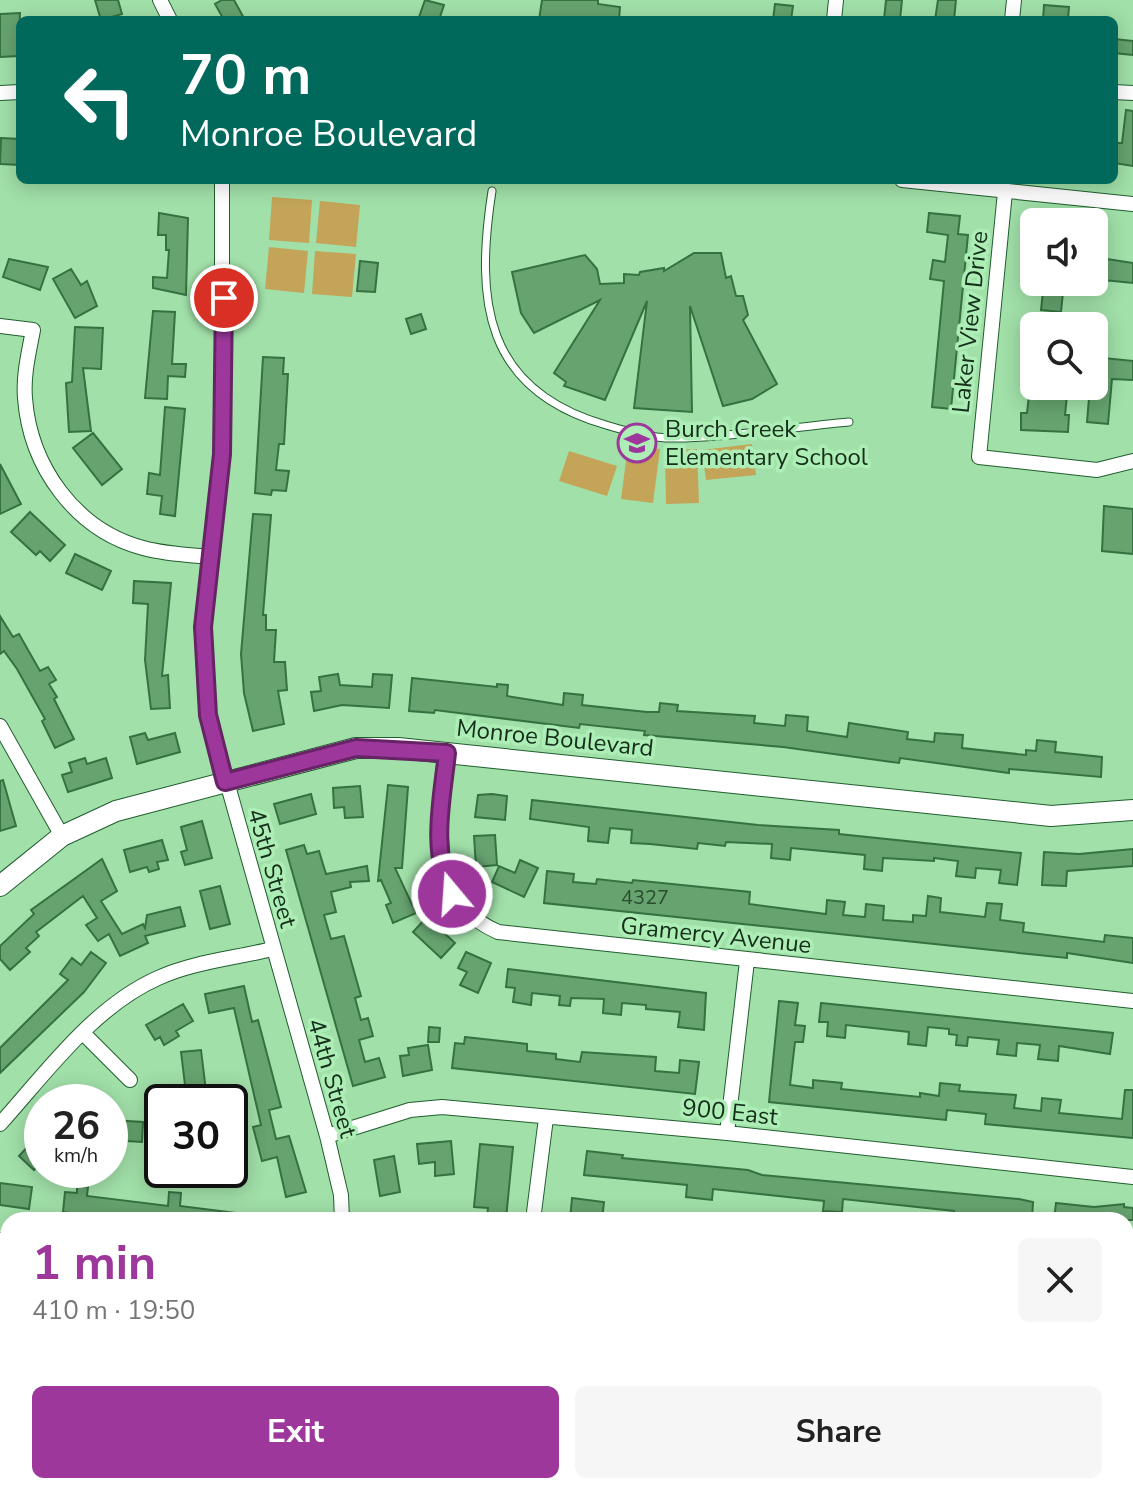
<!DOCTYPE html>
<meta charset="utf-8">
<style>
body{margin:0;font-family:"Nunito Sans",sans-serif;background:#f6f6f6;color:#222;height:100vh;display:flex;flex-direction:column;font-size:30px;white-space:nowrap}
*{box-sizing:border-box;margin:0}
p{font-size:26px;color:#767676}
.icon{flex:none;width:44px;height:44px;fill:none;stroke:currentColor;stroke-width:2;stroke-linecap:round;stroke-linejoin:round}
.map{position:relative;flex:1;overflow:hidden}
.panel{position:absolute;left:0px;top:1212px;width:1134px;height:282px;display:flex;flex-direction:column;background:#fff;border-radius:24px 24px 0 0;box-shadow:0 4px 20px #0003}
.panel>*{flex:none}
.hud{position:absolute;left:16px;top:16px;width:1102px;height:168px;border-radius:12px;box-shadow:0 4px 20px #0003;background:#00695c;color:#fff;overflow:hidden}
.controls{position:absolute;left:1020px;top:208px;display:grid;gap:16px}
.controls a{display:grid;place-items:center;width:88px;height:88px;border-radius:12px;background:#fff;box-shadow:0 4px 20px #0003;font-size:40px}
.speed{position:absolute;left:24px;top:1084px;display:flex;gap:16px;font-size:40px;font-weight:700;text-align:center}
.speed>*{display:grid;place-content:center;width:104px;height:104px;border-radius:50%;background:#fff;box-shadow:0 4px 20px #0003;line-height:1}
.speed small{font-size:20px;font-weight:400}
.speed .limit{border:4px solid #111;border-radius:12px;background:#fff;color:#111}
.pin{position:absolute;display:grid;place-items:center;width:68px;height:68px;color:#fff;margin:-34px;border:4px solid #fff;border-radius:50%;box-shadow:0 2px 8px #0007}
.me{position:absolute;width:88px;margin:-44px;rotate:342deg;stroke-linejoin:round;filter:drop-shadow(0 0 6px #0008)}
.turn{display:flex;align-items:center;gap:28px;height:168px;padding:0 32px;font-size:36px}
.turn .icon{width:104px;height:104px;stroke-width:2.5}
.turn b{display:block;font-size:56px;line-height:68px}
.round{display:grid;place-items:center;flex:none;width:84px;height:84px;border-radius:12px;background:#f6f6f6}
.head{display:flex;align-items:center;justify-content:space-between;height:136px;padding:0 32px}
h1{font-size:48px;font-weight:700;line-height:60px;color:#9d379c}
.cta{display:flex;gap:16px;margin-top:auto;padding:16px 32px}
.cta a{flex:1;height:92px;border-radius:12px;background:#9d379c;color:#fff;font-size:32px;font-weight:700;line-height:92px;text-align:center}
.cta a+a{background:#f6f6f6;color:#222}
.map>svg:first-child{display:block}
.green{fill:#c3a458}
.building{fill:#66a36f;stroke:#357241;stroke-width:2}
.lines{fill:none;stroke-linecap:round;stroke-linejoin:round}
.lane-casing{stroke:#205e2e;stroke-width:9}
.street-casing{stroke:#205e2e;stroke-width:16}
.secondary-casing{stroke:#205e2e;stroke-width:22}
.lane{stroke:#fff;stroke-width:7}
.street{stroke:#fff;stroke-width:14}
.secondary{stroke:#fff;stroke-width:20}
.route-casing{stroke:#662465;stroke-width:20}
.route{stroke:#9d379c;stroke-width:14}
.labels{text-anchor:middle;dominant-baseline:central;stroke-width:7;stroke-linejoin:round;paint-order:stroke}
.number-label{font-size:20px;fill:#2a4c2f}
.street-label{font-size:24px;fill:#162f1a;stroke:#adeeb6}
.poi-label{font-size:24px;fill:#162f1a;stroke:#adeeb6;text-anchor:start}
</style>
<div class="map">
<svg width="1133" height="1493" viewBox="0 0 1133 1493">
<rect width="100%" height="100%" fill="#a1e0a9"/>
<path class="green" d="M272,197L312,200L309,243L269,240Z
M320,201L360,205L356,247L316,243Z
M269,247L308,251L304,293L265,289Z
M315,251L356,254L352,297L312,294Z
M752,444L756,475L706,480L702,450Z
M628,446L660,449L653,503L621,499Z
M697,449L699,503L666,504L665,450Z
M569,451L617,466L607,496L559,481Z"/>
<path class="building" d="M95,0H118L122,14L101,20Z
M222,0H234L245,20H224L215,4Z
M425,0L444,5L439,20H418Z
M542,0H598V4L620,7L619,20H539Z
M886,0H902L900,20H884Z
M938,0H956L954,20H935Z
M775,4L793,6L791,20H773Z
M1044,5L1069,7L1068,20H1043Z
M20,13L18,56L0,57V14Z
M1114,39L1133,41V55L1114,53Z
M1126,110L1133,111V166L1114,163V143H1122Z
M1,138L20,139V165L0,164Z
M159,213L188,218L186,295L153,288V277L167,278L169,250H166V235H158Z
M929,213L960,216L958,234L968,235L951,409L932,407L944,281L930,279L933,260L945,262L948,235L927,232Z
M694,253H721L726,278L731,276L736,296H743L748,315L743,320L777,384L752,399L723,406L690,306L692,412L634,408L647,301L605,400L564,386L566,382L554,373L600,300L534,333L521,313L512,272L585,255L597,269L600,284L624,283V274L639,275L640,272L664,268V271Z
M1094,257L1133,263V283L1094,279Z
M9,259L48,267L40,290L3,277Z
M360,261L378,263L375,292L357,291Z
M71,269L81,285L87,281L97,306L75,318L53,279Z
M1044,282H1064L1061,312L1041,310Z
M153,311L175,312L172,364H186L185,377L168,376L167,399L145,398Z
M421,314L426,329L411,334L406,319Z
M75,327L103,328L101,369L83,368L91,431L69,432L66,383L72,382Z
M263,357L284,358L283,374H288L284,444H279L276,470L289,471L286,491L272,490L271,495L255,493Z
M1094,357L1133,361V380L1112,379L1108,424L1087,422L1090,386H1094Z
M1024,362L1034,363V382L1022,381Z
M1030,386H1068L1065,415H1069L1068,432L1021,430V413H1027Z
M165,407L185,409L175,516L160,514L162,496L147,494L149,473L160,475Z
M93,433L122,469L102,485L73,448Z
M0,464L21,504L0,514Z
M1104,506L1133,509V554L1102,551Z
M30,512L65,545L50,561L40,551L36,555L11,532Z
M253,514L271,515L263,615H266V630H276L274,662H285L287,690L278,691L284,724L253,731L244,693L241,654Z
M75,554L111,571L102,590L66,573Z
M134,581L171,583L162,676L168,675L170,708L151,709L145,660L148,604L133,603Z
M0,616L13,637L19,634L40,671L48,667L56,680L49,684L57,697L54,699L74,739L55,748L42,721L45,719L17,669L4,651L0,654Z
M338,674L340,685L372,687L373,674L392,675L389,708L342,705L314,711L311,692L321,691L319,677Z
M412,678L497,687V684L508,685L507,696L563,705L564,693L583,695L582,705L647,712H659L660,703L678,705L677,711L755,716L754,723L785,726L786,715L808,717L807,731L847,737L849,723L908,732L907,739L934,742L935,733L963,735L962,748L1026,755V750L1036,751L1037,740L1056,742L1055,752L1102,757L1101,777L1009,769V773L900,758L899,763L783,747L644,735L645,731L580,724L579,728L435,710L434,713L409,711Z
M145,733L148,740L175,733L180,752L137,764L130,737Z
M85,758L87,764L106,758L112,778L68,792L62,775L72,772L69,763Z
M3,780L16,826L0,831V781Z
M388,785L408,787L402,868H395L416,913L393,923L386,905L391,903L381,880L378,881Z
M360,786L363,817L345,818L344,807L334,808L333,788Z
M311,794L316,814L280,824L274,804Z
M492,794L507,796L505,820L475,817L478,795Z
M532,800L758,825L839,830V834L1021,853L1017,885L999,883L1001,870L976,868L975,878L956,876L958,861L934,858V861L883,858L882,871L864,869L865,855L791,848L790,860L771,858L772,844L726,842L725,846L698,843L697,849L650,844L631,843L632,830L610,828L608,843L588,841L589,827L530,819Z
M202,821L212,858L185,865L181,852L187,850L181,827Z
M495,835L497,865L476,867L474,836Z
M162,840L168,860L157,862L159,869L149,872L147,867L130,872L124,850Z
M304,845L307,854L319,851L326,874L367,866L369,881L350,882L351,887L331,892L336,912L324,915L331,939L344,936L361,996L355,998L361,1020L368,1018L373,1036L359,1040L365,1062L379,1058L385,1077L353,1086L286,850Z
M1133,849V866L1067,871L1066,886L1042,885L1044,852L1079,854Z
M102,859L117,891L101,901L122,934L143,924L145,928L147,915L180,907L185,926L145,936L148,943L120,956L109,934L98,941L86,925L97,918L83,896L36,932L39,936L26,948L30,952L10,970L0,959V946L34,914L31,910Z
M520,860L538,868L524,897L492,882L499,866L515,873Z
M547,871L574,874L573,882L596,884L597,879L632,883L633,880L750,892L749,904L826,914L827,900L845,902L843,915L865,917L866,904L884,906L883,920L913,922V915L926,916L928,896L941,898L940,912L985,917L987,903L1002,904L1000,920L1024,923L1023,932L1104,942L1105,935L1133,938V963L1067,953V958L544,903Z
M220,886L230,924L210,929L200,891Z
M427,917L455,943L441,958L413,932Z
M91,952L106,963L84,992L0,1073V1048L68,980L60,974L72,958L81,965Z
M466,952L491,963L478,993L460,985L467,972L458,968Z
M508,969L706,993L704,1030L678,1027L680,1012L646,1009V1005L622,1003L621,1015L603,1013L604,999L571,998L570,1006L559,1005L560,996L532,993L531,1005L513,1002L515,988L506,987Z
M244,986L252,1022L258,1020L281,1107L269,1110L276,1139L289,1136L306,1192L286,1197L277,1157L262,1161L253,1127L261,1125L234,1008L209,1013L205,994Z
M779,1001L798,1003L795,1025L805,1026L803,1042H795L790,1085L813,1088V1080L842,1083L841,1089L920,1097V1093L939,1096L940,1083L960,1085L959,1091L1016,1095L1014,1108L1041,1111L1042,1098L1061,1100L1059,1113L1122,1119L1125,1090H1133V1138L985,1124L986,1114L947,1110L946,1120L769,1102Z
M821,1003L1113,1033L1110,1054L1059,1046L1058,1061L1038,1059L1040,1045L1017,1043L1016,1056L997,1054L999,1040L968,1037L967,1046L956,1045L957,1035L949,1034V1029L928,1027L926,1046L908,1044L909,1032L846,1025L845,1038L827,1036L828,1022H819Z
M183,1004L193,1021L176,1031L179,1036L164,1045L160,1037L155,1040L146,1025Z
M429,1027L440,1028L439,1042H428Z
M465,1037L527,1044V1051L556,1054V1059L580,1062L582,1052L656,1057L655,1071L679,1073L680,1060L699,1062L695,1094L452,1068L455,1043L464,1044Z
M428,1045L432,1070L403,1076L400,1056L409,1055L408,1048Z
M201,1050L206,1091L186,1093L181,1052Z
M80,1088L93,1102H65Z
M110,1120L143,1122L142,1142L110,1140Z
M42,1131V1162L34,1170L19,1156Z
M451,1141L454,1174L435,1176V1162L419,1164L417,1144Z
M480,1144L513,1147L506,1219L487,1217L488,1208L474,1207Z
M587,1151L623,1155L622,1158L748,1170L762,1175L1019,1199L1033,1202L1032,1220L969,1215V1220L954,1219V1211L843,1199L842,1212L823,1211L824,1201L713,1189L712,1200L686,1197L687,1185L584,1175Z
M394,1156L400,1192L380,1196L374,1160Z
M0,1183L32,1187L29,1209L0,1205Z
M77,1186L88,1187L87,1196L168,1206L169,1192L181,1193L180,1206L235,1213V1220H123L63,1212L65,1192L77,1193Z
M572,1198L604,1202L602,1220H570Z
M1056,1203L1094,1207L1124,1204V1207L1133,1208V1220H1054Z"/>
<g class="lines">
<defs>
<path id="lane" d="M492,191C475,301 484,390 606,425C629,432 654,439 678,438C735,437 792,427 849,422
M622,1486L702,1493
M199,1493L202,1486"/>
<path id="street" d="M160,0L170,20
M834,20L836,0
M1012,20L1014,0
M1114,92L1133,93
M0,93L20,92
M222,180V454L203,627L208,715L327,1136L341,1195L342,1220
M902,180L1133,204
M1005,192L979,457L1097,470L1133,461
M0,326L33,330C29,352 23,375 25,398C30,466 75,530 143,548C165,554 188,555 211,557
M0,726L62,836
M447,753C440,823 420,897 498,932L1133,1001
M83,1033L130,1080
M0,1124C46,1073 93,1007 158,978C192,962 236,958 272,949
M727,1133L747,961
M327,1136L410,1110L442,1107L727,1133L1133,1177
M533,1220L546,1118
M0,1240L8,1241
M1126,1357L1133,1358
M0,1440H8
M21,1493L22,1486"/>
<path id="secondary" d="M0,886L62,836L116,811L356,748H398L1051,816L1133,810"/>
</defs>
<use href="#lane" class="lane-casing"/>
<use href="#street" class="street-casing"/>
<use href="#secondary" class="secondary-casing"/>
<use href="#lane" class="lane"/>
<use href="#street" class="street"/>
<use href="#secondary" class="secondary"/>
</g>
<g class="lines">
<defs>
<path id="route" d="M224,298L222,454L203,627L208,715L225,782L356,748L447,753C442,800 430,851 452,894"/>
</defs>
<use href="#route" class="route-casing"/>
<use href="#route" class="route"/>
</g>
<defs>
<symbol id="school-ring" viewBox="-11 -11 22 22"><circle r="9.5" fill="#adeeb6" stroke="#9d379c" stroke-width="1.5"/><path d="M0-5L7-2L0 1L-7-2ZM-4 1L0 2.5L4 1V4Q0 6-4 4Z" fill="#9d379c"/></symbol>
</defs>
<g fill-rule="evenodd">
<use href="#school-ring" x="615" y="421" width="44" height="44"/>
</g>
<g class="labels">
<g class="number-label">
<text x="645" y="897">4327</text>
</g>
<g class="street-label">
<text transform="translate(970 322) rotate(-84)">Laker View Drive</text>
<text transform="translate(555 738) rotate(6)">Monroe Boulevard</text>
<text transform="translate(272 868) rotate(74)">45th Street</text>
<text transform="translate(716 935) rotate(6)">Gramercy Avenue</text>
<text transform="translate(332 1078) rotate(74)">44th Street</text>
<text transform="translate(730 1112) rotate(6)">900 East</text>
</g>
<g class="poi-label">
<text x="665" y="429">Burch Creek<tspan x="665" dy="28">Elementary School</tspan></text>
</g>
</g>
</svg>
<div class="controls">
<a><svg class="icon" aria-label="sound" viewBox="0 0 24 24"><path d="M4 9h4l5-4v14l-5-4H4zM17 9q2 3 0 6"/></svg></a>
<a><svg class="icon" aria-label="search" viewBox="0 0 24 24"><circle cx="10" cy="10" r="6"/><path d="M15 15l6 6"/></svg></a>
</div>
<div class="speed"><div>26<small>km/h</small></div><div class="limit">30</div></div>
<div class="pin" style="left:224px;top:298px;background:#d93025"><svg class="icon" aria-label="arrive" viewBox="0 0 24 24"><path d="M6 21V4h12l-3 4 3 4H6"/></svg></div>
<svg class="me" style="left:452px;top:894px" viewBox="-20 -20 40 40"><circle r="17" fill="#9d379c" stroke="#fff" stroke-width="3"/><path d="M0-11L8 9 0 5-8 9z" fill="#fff"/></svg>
<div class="hud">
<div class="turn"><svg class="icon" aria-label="left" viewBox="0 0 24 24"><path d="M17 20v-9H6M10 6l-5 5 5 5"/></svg><div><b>70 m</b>Monroe Boulevard</div></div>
</div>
<section class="panel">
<div class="head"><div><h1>1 min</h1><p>410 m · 19:50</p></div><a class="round"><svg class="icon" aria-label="close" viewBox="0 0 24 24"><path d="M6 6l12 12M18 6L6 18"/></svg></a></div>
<div class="cta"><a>Exit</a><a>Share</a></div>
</section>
</div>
